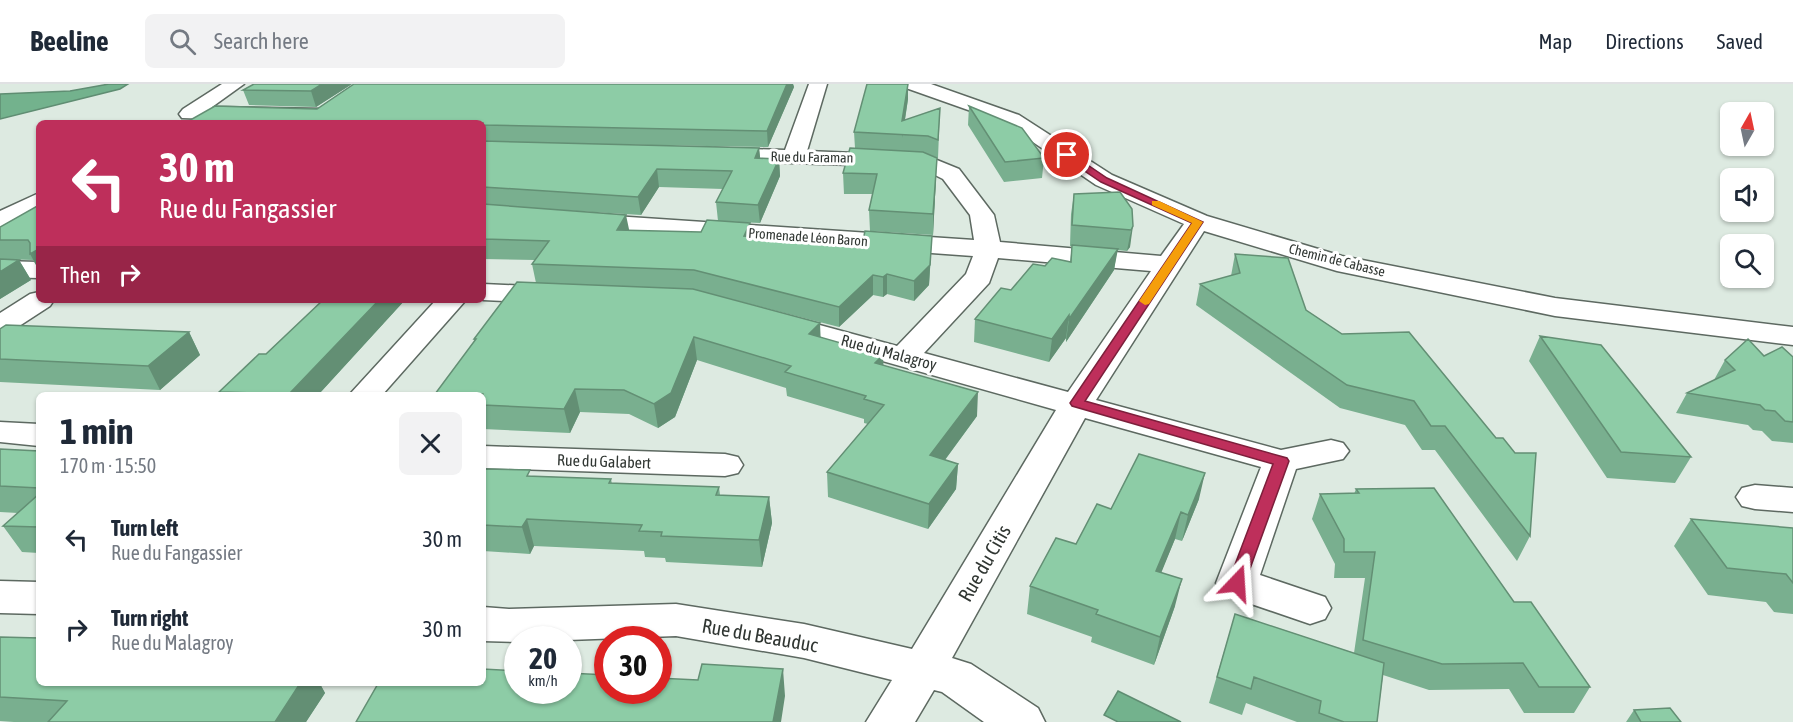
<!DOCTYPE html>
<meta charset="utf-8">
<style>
body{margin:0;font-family:"Asap Condensed",sans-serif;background:#f2f2f3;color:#1f2937;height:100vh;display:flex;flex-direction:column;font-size:22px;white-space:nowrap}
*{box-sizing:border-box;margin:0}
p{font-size:20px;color:#747a83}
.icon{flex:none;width:33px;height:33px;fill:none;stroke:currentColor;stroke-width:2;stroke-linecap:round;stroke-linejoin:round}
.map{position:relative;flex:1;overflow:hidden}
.side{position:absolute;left:36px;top:308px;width:450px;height:294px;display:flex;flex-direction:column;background:#fff;border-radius:9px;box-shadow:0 2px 4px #0004}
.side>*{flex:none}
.top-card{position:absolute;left:36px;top:36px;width:450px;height:183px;border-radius:9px;box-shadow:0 2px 4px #0004;background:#be2f5b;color:#fff;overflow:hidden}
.needle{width:39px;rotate:9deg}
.tools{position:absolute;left:1720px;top:18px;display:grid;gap:12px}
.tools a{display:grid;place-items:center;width:54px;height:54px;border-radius:9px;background:#fff;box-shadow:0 2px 4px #0004;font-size:30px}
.speed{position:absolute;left:504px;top:542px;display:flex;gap:12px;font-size:30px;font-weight:700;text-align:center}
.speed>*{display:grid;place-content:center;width:78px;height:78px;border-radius:50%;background:#fff;box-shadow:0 2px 4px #0004;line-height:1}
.speed small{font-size:15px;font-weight:400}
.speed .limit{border:9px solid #d22;background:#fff;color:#111}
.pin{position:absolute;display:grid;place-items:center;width:51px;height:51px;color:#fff;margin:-26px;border:3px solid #fff;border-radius:50%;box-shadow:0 2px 6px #0007}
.me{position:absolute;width:66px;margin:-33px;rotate:20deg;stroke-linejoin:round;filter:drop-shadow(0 0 4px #0008)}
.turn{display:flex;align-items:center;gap:21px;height:126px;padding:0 24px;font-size:27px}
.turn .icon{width:78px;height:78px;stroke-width:2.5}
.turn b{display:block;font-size:42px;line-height:51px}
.then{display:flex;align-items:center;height:57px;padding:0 24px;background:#0003;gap:12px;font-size:22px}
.round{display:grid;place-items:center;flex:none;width:63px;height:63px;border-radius:9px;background:#f2f2f3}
.headline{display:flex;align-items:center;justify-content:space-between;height:102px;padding:0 24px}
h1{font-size:36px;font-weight:700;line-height:45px}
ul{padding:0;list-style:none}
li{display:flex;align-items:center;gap:18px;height:90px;padding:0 24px}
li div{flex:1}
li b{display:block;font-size:22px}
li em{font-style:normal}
header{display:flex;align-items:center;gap:36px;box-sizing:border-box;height:84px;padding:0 30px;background:#fff;border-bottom:2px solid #e0e1e3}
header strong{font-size:28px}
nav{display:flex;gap:33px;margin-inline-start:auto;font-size:21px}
.search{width:420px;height:54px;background:#f2f2f3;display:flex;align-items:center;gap:15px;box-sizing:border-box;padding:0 21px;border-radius:9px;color:#747a83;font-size:22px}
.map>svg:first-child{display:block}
.water{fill:#73b28d;stroke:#5f8d72;stroke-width:1.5}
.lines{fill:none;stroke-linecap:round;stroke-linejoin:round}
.minor-casing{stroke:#5d6961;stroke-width:3}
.minor{fill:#fff;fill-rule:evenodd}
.wall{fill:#79af8f}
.shaded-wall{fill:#638f74}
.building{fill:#8dcca6;stroke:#638f74;stroke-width:1.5}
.route{fill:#be2f5b;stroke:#7c1f3b;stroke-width:1.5}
.slow{fill:#f59e0b}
.labels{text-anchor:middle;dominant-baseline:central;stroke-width:6;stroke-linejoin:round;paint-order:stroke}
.far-street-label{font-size:14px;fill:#303632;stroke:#fff}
.street-label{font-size:16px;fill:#303632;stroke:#fff}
.near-street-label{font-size:20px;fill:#303632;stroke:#fff}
</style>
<header>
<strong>Beeline</strong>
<div class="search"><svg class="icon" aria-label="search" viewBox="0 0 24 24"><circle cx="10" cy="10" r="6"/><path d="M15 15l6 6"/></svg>Search here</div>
<nav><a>Map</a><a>Directions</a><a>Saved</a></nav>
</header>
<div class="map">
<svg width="1793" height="638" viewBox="0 0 1793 638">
<rect width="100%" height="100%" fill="#ddeae1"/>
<path class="water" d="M109,0H128L120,5L0,35V10L70,7Z
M1118,607L1181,638H1118L1104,631Z"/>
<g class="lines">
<defs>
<path id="minor" d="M222,0H244L212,23L321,25L328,27L331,31L323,39L182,34L179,30L183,25Z
M809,0H827L807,67L927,72L959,85L994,131L1000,158L1161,172L1184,140L1096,101L1005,39L906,4L904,0H931L1019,31L1112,91L1207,132L1342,172L1555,214L1793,243V261L1555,232L1337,187L1204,147L1096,316L1281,366L1331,356L1343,359L1349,367L1343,375L1296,385L1260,491L1325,513L1331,524L1325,535L1310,540L1222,510L1216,499L1261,383L1085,334L952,574L971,580L1038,624L1045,638H984L942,608L934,606L915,638H866L892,596L804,574L676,552L568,556L518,555V558L483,557V523L509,525L676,520L804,540L912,565L1056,326L769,245L764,239L769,233L779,230L897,262L966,190L973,172L584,144L575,142L572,137L575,132L584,130L974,156L970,131L943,95L923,85L881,82L707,76L704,71L707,66L715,64L785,66ZM998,174L1151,187L1068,308L924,269L989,199Z
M39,109V126L9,142L0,144V127Z
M0,177L39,178V194L0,193Z
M483,200L553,203L563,205L567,211L563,217L553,219L483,216Z
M39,208V216H54L50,222L10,248L0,251V229L30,210Z
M436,216H466L383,310H350Z
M0,338L39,340V362L0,358Z
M483,362L725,370L738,373L743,381L738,389L725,392L483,384Z
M1755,401L1793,404V428L1755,425L1742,422L1736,413L1742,404Z
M0,497L39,498V530L0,529Z"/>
</defs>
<use href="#minor" class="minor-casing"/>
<use href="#minor" class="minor"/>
</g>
<path class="wall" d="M352,0L316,23L249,21L243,6Z
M354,0H793L794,3L768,63L595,60L759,64L760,74L779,75L780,92L760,139L718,137L716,118L723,105L659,103L641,131L544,125L629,146L751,153L931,171L929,201L914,217L887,210L883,213L873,211L839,243L695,206L821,253L883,281L977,332L945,376L958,380L956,405L928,445L828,413L827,388L868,340L864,339V335L787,312L786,304L697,276L675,333L658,344L629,330L580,328L570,349L483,345V310L474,255L536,199L532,180L535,176L483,175V39L317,25Z
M908,0V15L905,36L940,24L938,74L927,70L936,94L933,151L870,147L869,126L873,110H844L843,89L855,64L854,48Z
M969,22L1044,74L1042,94L1004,98L968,41Z
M1074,110L1132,125L1130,163L1127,167L1117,166L1114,186L1066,258V254L1049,278L974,258L975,235L1011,206L1045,182L1070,178L1072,162H1070L1071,130Z
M39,121V186L33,176L2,175L19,176L31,196L0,215V143Z
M1235,170L1306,226L1342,250L1409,248L1530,452L1517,477L1435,366H1422L1405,341L1340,324L1196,221L1200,200L1231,192Z
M323,216H405L319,310H220L219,308L266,270Z
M0,245L189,248L200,271L160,306L0,298Z
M1540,252L1691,373L1675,399L1607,394L1529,277Z
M1764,272L1793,273V359L1772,357L1762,347L1753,346L1748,341L1676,329L1687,309L1714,296L1725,276Z
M0,365L39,367V469L22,468L3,442L18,429L0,428Z
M483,385L531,392L611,395L612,400L719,403L720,411L769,413L772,439L762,483L666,478L665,474L645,473L644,467L534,462L530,470L483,467Z
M1356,405L1514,518L1590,603L1574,629H1524L1509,605L1429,606L1383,591L1377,638H1297L1246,619L1242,631L1209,619L1235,530L1354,569L1365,494H1334L1335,480L1312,435L1320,410H1354Z
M1199,415L1182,457L1175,455L1161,488L1175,522L1154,581L1091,558L1092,553L1027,530L1030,502L1076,460L1111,425Z
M1691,435L1793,444V530L1774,528L1766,518L1708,511L1674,462Z
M0,553L39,598H319L325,609L306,638H14L0,637Z
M1634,626L1681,638H1626Z"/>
<path class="shaded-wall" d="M322,0H352L316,23L311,7Z
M787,0H793L794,3L768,63L767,47Z
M908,0V15L902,54V37Z
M759,64L761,81L755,74Z
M937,74L936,94L933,151V130Z
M779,75L780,92L760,139L758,121Z
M657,85L659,103L641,131L638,113Z
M626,131L630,150L617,146Z
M750,139L752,158L744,152Z
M1133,142L1130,163L1127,167L1131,146Z
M932,152L929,201L914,217V197Z
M39,165V186L30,170Z
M1118,165L1114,186L1066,258L1069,235Z
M19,176L31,196L0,215V188Z
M887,190V210L883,213V193Z
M873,191V211L839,243V223Z
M379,216H405L319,310H289Z
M1069,231L1066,254L1049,278L1052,255Z
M820,239L821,262L809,250Z
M189,248L200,271L160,306L148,282Z
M694,253L697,276L675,333L658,344L654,320Z
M883,271L884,294L875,279Z
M575,305L580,328L570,349L564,325Z
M978,308L977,332L930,396V371Z
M958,380L956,405L928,445L929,420Z
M1205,389L1199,415L1182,457L1188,431Z
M769,413L772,439L762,483L759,456Z
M1181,428L1175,455L1151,514L1156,487Z
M527,435L534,462L530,470L522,443Z
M1182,495L1175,522L1154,581L1160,553Z
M783,585L785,612L781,638H773Z
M301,598H319L325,609L306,638H275Z"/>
<path class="building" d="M254,0H322L311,7L243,6Z
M354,0H787L767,47L483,41V39H185L215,22L317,25Z
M867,0H908L902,37L940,24L938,56L928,52L854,48Z
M969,22L1022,44L1044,74L1005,78Z
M483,57L759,64L755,74L779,75L758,121L716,118L732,87L657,85L638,113L483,103Z
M850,64L923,68L937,74L933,130L869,126L877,90L843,89Z
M1120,108L1132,125L1133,142L1131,146L1072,141L1074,110Z
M483,120L626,131L617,146L701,148L707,136L750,139L744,152L862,161L865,147L932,152L930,181L914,197L887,190L883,193L873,191L839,223L694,186L532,180L549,157L483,155Z
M39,121V165L30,170V159L28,156H0V143Z
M1072,161L1118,165L1069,235V231L1052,255L975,235L1001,204L1011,206L1033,180L1045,182L1052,174L1071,178Z
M1235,170L1288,174L1306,226L1342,250L1409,248L1496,354H1503L1515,369H1536L1530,452L1445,342H1431L1414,317L1347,301L1200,200L1240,189Z
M0,175L19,176L0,188Z
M517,198L693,205L820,239L809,250L883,271L875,279L978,308L930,371L958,380L929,420L827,388L884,321L864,315L866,312L785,288L791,282L694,253L671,309L654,320L624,306L575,305L564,325L483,321V310H435L476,255H474Z
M323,216H379L289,310L219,308L259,270H266Z
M6,241L189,248L148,282L0,275V245Z
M1540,252L1601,261L1691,373L1621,368Z
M1748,255L1764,272L1782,263L1793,273V338L1785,337L1775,327L1765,326L1760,321L1687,309L1735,286L1725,276Z
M0,365L39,367V404L0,402Z
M1139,370L1205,389L1188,431L1181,428L1156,487L1182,495L1160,553L1096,530L1098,526L1030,502L1056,454L1076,460L1097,420L1111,425Z
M483,385L530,386L527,392L611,395L609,399L719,403L716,411L769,413L759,456L661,452L662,448L639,447L642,441L527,435L522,443L483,441Z
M1434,404L1514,518H1531L1590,603H1539L1523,579L1442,580L1363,556L1375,468H1344V455L1320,410L1359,409L1356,405Z
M39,410V443L3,442Z
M1691,435L1793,444V499L1786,490L1727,484Z
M1235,530L1384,579L1377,638H1344L1319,629L1321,617L1254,593L1251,605L1217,593Z
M0,553L39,554V598H301L275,638H48L67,617L0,613Z
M702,580L783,585L773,638H356L379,598H483V585L518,587V606H568V589L608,591V606H658V594L698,596Z
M1670,624L1681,638H1641L1634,626Z"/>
<path class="route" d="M1064,69H1070L1107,94L1203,138L1085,317L1287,374L1289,377L1243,504L1237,505L1231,504L1228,499L1273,380L1072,322L1070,319L1192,139L1101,98L1064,73Z"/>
<path class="slow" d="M1152,117H1159L1203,138L1149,220L1145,221L1139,217L1192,139L1152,121Z"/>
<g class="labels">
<g class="far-street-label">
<text transform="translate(812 73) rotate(1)">Rue du Faraman</text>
<text transform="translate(808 153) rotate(4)">Promenade Léon Baron</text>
<text transform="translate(1337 176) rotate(14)">Chemin de Cabasse</text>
</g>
<g class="street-label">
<text transform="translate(889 268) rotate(15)">Rue du Malagroy</text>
<text transform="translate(604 377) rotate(2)">Rue du Galabert</text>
</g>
<g class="near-street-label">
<text transform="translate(984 479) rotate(-60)">Rue du Citis</text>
<text transform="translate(760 551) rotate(10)">Rue du Beauduc</text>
</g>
</g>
</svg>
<div class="tools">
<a><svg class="needle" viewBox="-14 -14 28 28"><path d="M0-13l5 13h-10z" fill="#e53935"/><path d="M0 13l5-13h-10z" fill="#747a83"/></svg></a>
<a><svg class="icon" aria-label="sound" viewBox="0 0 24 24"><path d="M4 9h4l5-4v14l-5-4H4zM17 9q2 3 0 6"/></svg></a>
<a><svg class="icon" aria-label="search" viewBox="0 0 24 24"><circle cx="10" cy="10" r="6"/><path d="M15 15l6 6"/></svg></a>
</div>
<div class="speed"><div>20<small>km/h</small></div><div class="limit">30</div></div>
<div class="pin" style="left:1067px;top:71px;background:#d93025"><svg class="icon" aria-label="arrive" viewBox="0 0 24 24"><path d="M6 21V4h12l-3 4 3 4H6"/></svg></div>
<svg class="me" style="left:1237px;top:499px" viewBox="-20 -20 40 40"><path d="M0-17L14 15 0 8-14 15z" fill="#be2f5b" stroke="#fff" stroke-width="4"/></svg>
<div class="top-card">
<div class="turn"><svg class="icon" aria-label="left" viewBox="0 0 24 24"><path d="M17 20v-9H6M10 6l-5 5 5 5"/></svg><div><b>30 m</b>Rue du Fangassier</div></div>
<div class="then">Then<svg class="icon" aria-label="right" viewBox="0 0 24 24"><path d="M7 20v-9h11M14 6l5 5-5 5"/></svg></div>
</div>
<section class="side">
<div class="headline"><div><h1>1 min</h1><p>170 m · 15:50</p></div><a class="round"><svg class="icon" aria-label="close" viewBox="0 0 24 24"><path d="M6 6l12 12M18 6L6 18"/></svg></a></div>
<ul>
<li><svg class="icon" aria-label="left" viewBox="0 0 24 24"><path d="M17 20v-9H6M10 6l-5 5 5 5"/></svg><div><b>Turn left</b><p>Rue du Fangassier</p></div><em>30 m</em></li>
<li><svg class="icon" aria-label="right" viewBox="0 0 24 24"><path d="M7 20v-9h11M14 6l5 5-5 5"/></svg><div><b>Turn right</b><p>Rue du Malagroy</p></div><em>30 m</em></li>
</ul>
</section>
</div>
